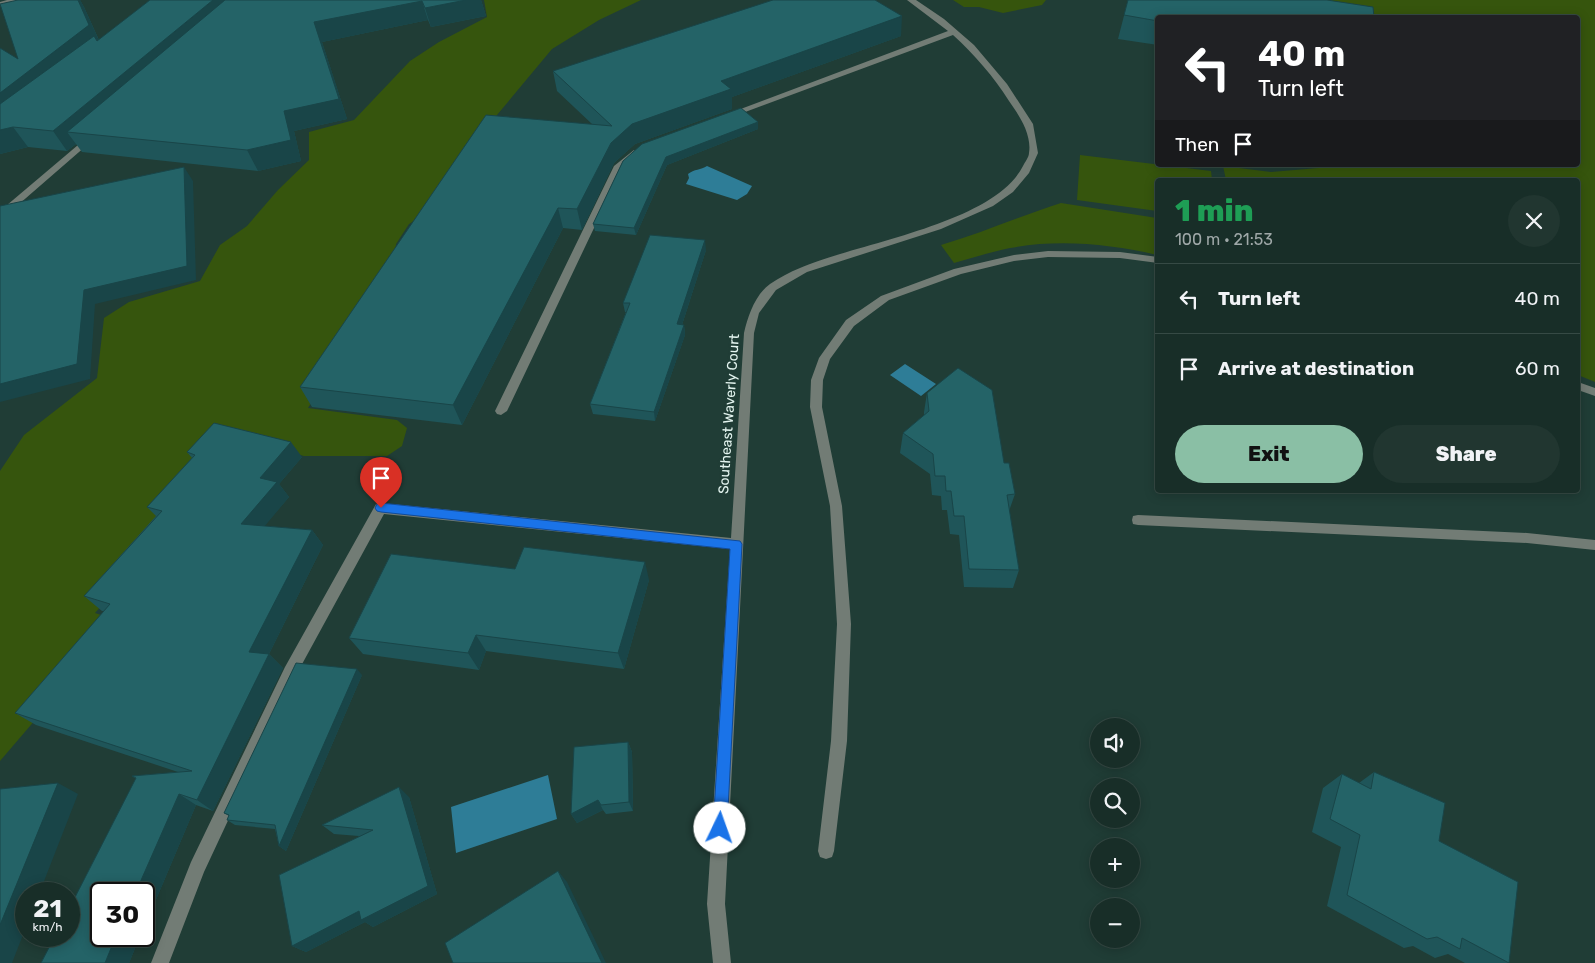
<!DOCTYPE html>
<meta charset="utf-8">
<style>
body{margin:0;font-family:Rubik,sans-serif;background:#213630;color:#f1f3f6;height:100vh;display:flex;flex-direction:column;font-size:19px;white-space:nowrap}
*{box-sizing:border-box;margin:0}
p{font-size:16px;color:#9fa8a8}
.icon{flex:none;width:28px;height:28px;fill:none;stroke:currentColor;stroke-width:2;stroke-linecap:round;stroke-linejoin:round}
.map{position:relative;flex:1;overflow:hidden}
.details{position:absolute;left:1155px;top:178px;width:425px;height:315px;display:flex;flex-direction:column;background:#182e28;border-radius:5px;box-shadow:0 2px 12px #0003,0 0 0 1px #364a45}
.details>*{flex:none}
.hud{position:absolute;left:1155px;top:15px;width:425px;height:152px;border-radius:5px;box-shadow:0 2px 12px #0003,0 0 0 1px #364a45;background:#202124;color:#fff;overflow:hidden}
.fabs{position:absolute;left:1090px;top:718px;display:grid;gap:10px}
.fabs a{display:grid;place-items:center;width:50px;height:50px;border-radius:50%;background:#182e28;box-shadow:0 2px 12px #0003,0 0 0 1px #364a45;font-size:25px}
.speed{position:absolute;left:15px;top:882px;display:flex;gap:10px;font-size:25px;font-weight:700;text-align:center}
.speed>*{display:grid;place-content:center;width:65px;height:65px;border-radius:50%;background:#182e28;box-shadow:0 2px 12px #0003,0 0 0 1px #364a45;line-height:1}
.speed small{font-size:12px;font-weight:400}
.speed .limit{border:2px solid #111;border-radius:8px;background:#fff;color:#111}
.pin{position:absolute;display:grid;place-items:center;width:42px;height:42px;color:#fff;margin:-51px -21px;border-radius:50% 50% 50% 0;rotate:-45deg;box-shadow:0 0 5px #0007}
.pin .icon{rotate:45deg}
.me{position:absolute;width:55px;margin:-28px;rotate:3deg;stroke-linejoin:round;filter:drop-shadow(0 0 4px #0008)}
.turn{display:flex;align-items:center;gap:18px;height:105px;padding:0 20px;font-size:22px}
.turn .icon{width:65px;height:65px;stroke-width:2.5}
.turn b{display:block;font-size:35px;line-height:42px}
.then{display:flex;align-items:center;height:48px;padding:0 20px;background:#0003;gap:10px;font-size:19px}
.round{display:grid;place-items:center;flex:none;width:52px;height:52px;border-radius:26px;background:#213630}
.headline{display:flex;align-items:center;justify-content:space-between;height:85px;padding:0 20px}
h1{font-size:30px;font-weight:800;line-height:38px;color:#1e9e55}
.cta{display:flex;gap:10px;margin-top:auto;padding:10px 20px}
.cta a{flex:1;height:58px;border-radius:30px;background:#8abfa5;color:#111;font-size:20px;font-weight:800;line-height:58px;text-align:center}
.cta a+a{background:#213630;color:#f1f3f6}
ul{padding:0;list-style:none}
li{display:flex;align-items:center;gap:15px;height:70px;padding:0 20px;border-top:1px solid #364a45}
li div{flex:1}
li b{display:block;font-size:19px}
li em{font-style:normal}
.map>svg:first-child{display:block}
.green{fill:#36550d}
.water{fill:#2e7d97}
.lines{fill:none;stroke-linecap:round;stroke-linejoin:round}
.minor{fill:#727c75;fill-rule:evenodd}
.wall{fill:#1f5559}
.shaded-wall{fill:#194548}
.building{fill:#246367;stroke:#194548}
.route{fill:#1a73e8;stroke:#114b97}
.labels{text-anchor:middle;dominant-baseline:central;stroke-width:4.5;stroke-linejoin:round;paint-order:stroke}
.street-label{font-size:14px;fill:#e3f4ef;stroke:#203d36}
</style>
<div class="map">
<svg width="1595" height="963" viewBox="0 0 1595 963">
<rect width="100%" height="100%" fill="#203d36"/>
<path class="green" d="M484,0H641L599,20L552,49L497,115L438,206L409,224L396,244L394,269L308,408L397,420L407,428L402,446L387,456H304L225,435L171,527L95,613L120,621L0,761V471L24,435L97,378L104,318L129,302L200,281L220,245L247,226L278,190L309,160V132L354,120L410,61L439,42L487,17Z
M953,0H1046L1042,5L1003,13L979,7H964Z
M1242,0H1595V382L1578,375V180H1226L1223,166L1271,172L1354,165H1578V18H1361Z
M1080,155L1211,171L1212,180H1158L1157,211L1077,200Z
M1061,203L1157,218V255C1109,244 1059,239 1010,248C991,252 972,258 954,263L941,245C982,233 1020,216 1061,203Z"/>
<path class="water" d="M707,166L752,186L747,194L737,200L686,184L689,178L688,174C694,169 701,170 707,166Z
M905,364L936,384L921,396L890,375Z
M548,775L557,819L456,853L451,807Z"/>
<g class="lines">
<path class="minor" d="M7,0H19L0,6V2Z
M907,0H916L944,19L974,45L1007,84L1033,124L1038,153L1029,173L1013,192L993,206L941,229L807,272L776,290L759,313L754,333L725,904L731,963H713L707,904L730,549L384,514L295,677L204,872L169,963H151L191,862L285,667L376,504L381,503L731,538L744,333C748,316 755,295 770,284C779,278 790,272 800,268C857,243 994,224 1023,166C1025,162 1029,157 1029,153C1032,134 1019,115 1009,101C994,77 974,54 953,35L729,118L722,116L948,31Z
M91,134L95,137L94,139L3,218L0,219V211Z
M634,150L638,153L623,167L507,411L501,415L497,414L495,411L614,166Z
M1048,251L1120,252L1158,257V263L1120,258L1048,257L1014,261L961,274L889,300L854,326L830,359L823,380L822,407L842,506L851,624L847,741L834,851L832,857L826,859L820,857L818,851L831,741L837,624L830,506L810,407L811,380L819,358L846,320L881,296L954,269L1014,255Z
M1578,382L1595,388V396L1578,390Z
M1138,515L1527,533L1595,540V550L1527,543L1138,525L1133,524L1132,520L1133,516Z"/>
</g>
<path class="wall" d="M18,0H80L84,7L99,40L150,0H481L486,16L431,27L428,20L322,42L347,119L294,131L301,161L258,171L82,152L76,144L67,151L28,147L0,154L18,59Z
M1128,0L1158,18V45L1118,39Z
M901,36L732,97V109L635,144L614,163L582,230L563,228L462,425L312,407L300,387L592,124L557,91L553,71Z
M758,122V129L667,165L636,235L595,231L593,224L623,161Z
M706,250L682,325H684L685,335L655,421L593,414L590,404L626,312H625L623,303Z
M927,393L1004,463L1015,494L1009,511L1019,570L1013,588L964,587L959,535L950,534L947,510H942L941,496L932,495L930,474L900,453L903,433L924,415V412Z
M187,452L302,457L279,484L289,497L264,526L312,530L323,545L269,654L283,668L213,811L196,805L144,928V894L140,936L129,963H41L136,779L132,776L178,772L36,725L15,713L104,611H102L84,596L156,516L147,507L192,458Z
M515,569L649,580L624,669L486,651L479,670L363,654L349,638Z
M362,675L286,851L279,846L275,829L235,825L227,820L229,816L224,813Z
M628,742L632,752L633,811L606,814L603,810L577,823L571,814Z
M1374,772L1439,841L1509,963H1465L1448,954L1435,958L1413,946L1404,948L1327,906L1341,847L1312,832L1323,788L1342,774L1359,783Z
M409,797L437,894L373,927L365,922L306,952L292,946L359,836L334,834L322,825Z"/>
<path class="shaded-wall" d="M78,0H80L84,7L101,45L0,125V93Z
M213,0H245L67,132L76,144L67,151L53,131Z
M466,0H481L486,16L431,27L425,8Z
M422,1L428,20L322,42L347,119L294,131L301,161L258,171L247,150L284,111L314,22Z
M902,16L901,36L732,97V109L635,144L614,163L582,230L577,209L611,143L632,124L721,81Z
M758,122V129L667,165L636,235L634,228L666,157Z
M13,127L28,147L0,154V130Z
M184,167L193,181L196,280L95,304L90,379L0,402V384L84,290Z
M558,208L563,228L462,425L453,405Z
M705,240L706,250L679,334L677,324Z
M684,325L685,335L655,421L654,412Z
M291,442L302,457L279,484L289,497L254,539L241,524L260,478Z
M312,530L323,545L263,666L249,652Z
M645,562L649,580L624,669L618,653Z
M476,635L486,651L479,670L468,653Z
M269,654L283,668L213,811L197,800Z
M357,669L362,675L286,851L279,846Z
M628,742L632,752L633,811L629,802Z
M58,783L78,794L39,894H26V927L12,963H0V925Z
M399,787L409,797L437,894L373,927L365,922L306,952L292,946L359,911Z
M179,794L196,805L144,928V894H135Z
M598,800L603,810L577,823L571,814Z
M558,871L567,882L606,963H602Z
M116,936H140L129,963H105Z"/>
<path class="building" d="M18,0H78L89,25L0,93V48L18,59L0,4Z
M150,0H213L53,131L13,127L0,130V104L94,36L97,41Z
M225,0H466L425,8L422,1L314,22L339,99L284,111L291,140L247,150L67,132Z
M773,0H875L902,16L721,81L731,89L632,124L611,143L577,209L558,208L453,405L300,387L486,115L612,126L553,71Z
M1128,0H1327L1373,7L1374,18H1158V21L1124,15Z
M741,108L758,122L666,157L634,228L593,224L623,161L642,144Z
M184,167L187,266L84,290L77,364L0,384V206Z
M650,235L705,240L677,324L684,325L654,412L590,404L630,303H623Z
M958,368L992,390L1004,463H1009L1015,494L1007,495L1019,570L969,569L964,516H954L951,491H946L945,476H935L933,454L903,433L929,411L927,393Z
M214,423L291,442L260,478L277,482L241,524L312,530L249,652L269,654L197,800L179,794L135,894H101V936H116L105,963H41L55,936H69V909L136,778L132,776L192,771L15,713L110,604L84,596L162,511L147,507L195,455L187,452Z
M524,547L645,562L618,653L476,635L468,653L349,638L391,554L515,569Z
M296,663L357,669L279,846L275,825L227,820L229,815L224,813Z
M628,742L629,802L601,805L598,800L571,814L574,747Z
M1374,772L1445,803L1439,841L1518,882L1509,963L1462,938L1460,949L1437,937L1427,939L1347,895L1360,835L1330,819L1342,774L1371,789Z
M58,783L0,925V789Z
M399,787L428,886L361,920L359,911L292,946L279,875L373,830L322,825Z
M558,871L602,963H453L445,943Z"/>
<path class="route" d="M381,503L740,541L742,544L727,828L725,833L720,836L715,833L713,828L730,549L381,512L377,511L375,508L377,504Z"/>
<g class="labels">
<g class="street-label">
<text transform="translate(729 414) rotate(-86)">Southeast Waverly Court</text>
</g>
</g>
</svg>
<div class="fabs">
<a><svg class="icon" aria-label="sound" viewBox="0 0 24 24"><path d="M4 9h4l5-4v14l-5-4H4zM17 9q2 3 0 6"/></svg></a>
<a><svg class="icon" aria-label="search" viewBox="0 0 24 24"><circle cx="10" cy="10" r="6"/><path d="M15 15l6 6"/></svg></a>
<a>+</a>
<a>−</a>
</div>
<div class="speed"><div>21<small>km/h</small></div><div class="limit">30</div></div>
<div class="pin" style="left:381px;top:508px;background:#d93025"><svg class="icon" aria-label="arrive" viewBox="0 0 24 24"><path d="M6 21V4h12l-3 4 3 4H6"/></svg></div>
<svg class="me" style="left:720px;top:828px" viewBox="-20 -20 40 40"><circle r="19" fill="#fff"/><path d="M0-13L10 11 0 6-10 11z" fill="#1a73e8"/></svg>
<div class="hud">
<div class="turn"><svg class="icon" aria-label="left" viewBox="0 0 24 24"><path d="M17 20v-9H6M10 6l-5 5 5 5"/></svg><div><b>40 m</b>Turn left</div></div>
<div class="then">Then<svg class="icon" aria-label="arrive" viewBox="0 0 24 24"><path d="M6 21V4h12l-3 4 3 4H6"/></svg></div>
</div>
<section class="details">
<div class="headline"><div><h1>1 min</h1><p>100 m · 21:53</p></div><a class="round"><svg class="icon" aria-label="close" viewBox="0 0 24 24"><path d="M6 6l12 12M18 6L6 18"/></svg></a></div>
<ul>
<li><svg class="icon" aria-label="left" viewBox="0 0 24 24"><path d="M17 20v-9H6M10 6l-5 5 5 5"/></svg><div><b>Turn left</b></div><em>40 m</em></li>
<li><svg class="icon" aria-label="arrive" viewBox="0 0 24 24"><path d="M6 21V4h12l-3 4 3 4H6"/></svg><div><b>Arrive at destination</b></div><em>60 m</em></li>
</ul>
<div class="cta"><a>Exit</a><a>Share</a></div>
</section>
</div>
